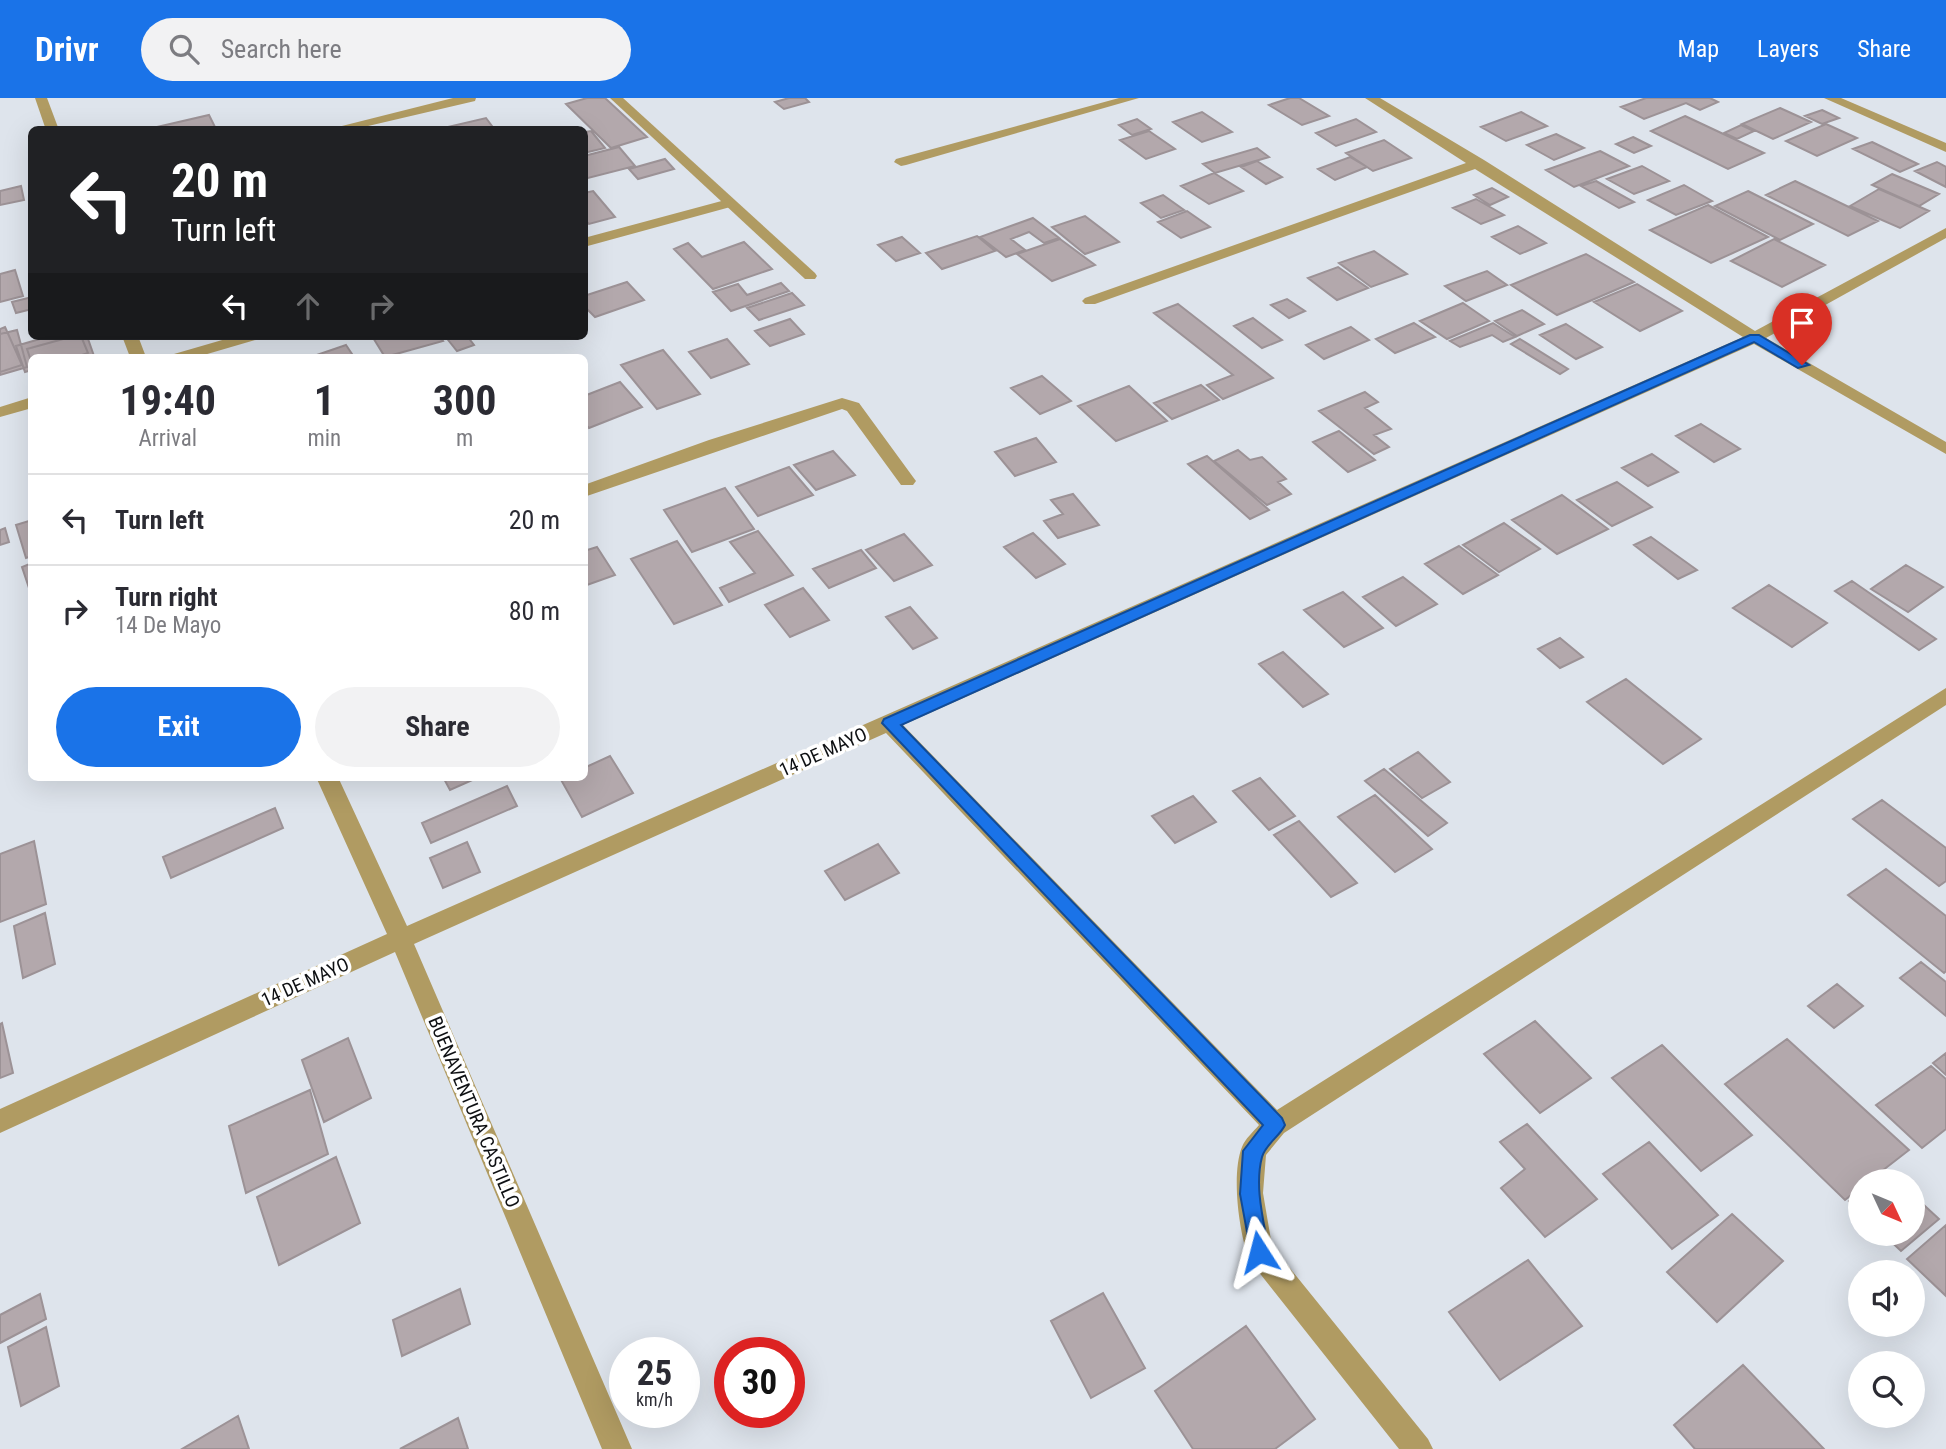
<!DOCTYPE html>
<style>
body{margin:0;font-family:"Roboto Condensed",sans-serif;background:#f2f2f3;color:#2b2b33;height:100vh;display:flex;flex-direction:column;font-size:26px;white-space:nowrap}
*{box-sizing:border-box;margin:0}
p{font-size:23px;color:#7c7c81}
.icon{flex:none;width:38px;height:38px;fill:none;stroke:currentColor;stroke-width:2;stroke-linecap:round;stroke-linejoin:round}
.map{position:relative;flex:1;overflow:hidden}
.drawer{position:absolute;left:28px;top:256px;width:560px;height:427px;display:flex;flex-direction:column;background:#fff;border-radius:10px;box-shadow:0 7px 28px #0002}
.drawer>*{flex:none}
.banner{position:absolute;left:28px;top:28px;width:560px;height:214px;border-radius:10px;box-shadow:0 7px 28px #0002;background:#202124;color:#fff;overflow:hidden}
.needle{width:46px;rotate:134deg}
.tools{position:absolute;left:1848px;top:1071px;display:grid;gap:14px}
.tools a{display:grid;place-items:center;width:77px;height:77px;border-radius:50%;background:#fff;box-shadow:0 7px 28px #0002;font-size:35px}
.speed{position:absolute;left:609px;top:1239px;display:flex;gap:14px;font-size:35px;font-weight:700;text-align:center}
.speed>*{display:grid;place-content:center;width:91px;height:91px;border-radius:50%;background:#fff;box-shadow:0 7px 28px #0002;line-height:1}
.speed small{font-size:18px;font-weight:400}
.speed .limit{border:10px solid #d22;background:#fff;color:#111}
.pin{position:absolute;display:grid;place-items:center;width:60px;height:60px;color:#fff;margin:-72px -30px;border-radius:50% 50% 50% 0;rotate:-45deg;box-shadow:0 0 7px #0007}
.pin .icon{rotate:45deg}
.me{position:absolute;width:77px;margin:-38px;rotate:351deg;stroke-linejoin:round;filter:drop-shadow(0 0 5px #0008)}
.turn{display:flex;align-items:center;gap:24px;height:147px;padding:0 28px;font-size:32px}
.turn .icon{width:91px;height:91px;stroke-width:2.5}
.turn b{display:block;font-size:49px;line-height:60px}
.lanes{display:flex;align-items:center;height:66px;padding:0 28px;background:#0003;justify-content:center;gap:35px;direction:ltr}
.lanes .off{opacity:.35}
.eta{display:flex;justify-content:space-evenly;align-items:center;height:119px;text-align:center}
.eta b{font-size:42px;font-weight:700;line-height:49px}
.button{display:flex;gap:14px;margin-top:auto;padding:14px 28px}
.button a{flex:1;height:80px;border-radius:42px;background:#1a73e8;color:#fff;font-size:28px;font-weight:700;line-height:80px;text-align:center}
.button a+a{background:#f2f2f3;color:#2b2b33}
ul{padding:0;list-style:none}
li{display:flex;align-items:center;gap:21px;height:91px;padding:0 28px;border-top:2px solid #e1e1e2}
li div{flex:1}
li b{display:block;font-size:26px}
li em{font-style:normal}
header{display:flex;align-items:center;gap:42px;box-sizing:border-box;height:98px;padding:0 35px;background:#1a73e8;color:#fff}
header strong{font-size:33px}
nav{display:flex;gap:38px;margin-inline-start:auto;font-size:24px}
.search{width:490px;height:63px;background:#f2f2f3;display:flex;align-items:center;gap:18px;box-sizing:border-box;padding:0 24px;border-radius:38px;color:#7c7c81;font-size:26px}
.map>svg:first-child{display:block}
.building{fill:#b3a8ac;stroke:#9c9296;stroke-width:2}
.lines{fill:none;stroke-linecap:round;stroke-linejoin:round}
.service{fill:#b09b62;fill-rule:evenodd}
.minor{fill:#b09b62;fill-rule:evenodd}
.route{fill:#1a73e8;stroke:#114b97;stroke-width:2}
.labels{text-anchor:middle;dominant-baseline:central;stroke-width:7;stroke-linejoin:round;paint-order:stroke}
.street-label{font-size:19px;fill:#0e1013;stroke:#fff}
</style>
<header>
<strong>Drivr</strong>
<div class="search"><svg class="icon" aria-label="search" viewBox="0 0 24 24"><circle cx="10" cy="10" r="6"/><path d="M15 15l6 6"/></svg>Search here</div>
<nav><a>Map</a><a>Layers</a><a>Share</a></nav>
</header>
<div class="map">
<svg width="1946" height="1351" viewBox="0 0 1946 1351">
<rect width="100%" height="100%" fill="#dee4ec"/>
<path class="building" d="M587,0H605L647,39L611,50L566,6Z
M789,0H805L809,4L784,11L775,4Z
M1290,0H1299L1329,18L1302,27L1269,7Z
M1646,0H1710L1718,4L1700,12L1686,5L1644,21L1621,9Z
M1780,10L1811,24L1773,41L1742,26Z
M1822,12L1839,20L1822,26L1805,18Z
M1202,14L1232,34L1202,44L1173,24Z
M1521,14L1547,28L1506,43L1481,29Z
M209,17L215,29L204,32H144Z
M1685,18L1764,55L1728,71L1651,33Z
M486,20L495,32L448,29Z
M1137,21L1151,31L1132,37L1119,27Z
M1356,21L1376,34L1336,48L1316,35Z
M1826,26L1857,40L1817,58L1786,43Z
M1741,27L1754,33L1737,41L1724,35Z
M591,33L605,50L584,55V34Z
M1149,33L1175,51L1146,61L1120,42Z
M1556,36L1584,50L1554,62L1527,47Z
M1633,39L1651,48L1634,55L1616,46Z
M1384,42L1411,60L1373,73L1346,55Z
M1872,44L1918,66L1900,74L1853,51Z
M619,49L635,68L584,81V58Z
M1257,50L1269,59L1215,75L1203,66Z
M1600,53L1629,68L1574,89L1546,72Z
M1350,59L1367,69L1335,82L1318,71Z
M665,61L674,71L638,81L629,71Z
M1257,63L1282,79L1266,86L1241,69Z
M1937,64L1946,69V89L1915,73Z
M1642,68L1669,83L1634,96L1607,81Z
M1214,75L1243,93L1209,106L1181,88Z
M1892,76L1939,96L1919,108L1872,87Z
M1596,83L1634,104L1619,110L1581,88Z
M1795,83L1878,123L1848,138L1766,97Z
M1684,87L1712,103L1676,117L1648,102Z
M21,88L24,102L0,107V93Z
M1492,90L1508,99L1490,107L1474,97Z
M1879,91L1929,113L1900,130L1850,108Z
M593,93L615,119L589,126L584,121V95Z
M1748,93L1813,126L1780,142L1715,108Z
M1163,97L1184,112L1161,120L1141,105Z
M1476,101L1504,117L1481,126L1453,110Z
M1708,107L1768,139L1711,165L1650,132Z
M1187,113L1210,129L1181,140L1158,124Z
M1085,118L1119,144L1085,156L1052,129Z
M1033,120L1059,140L1044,145L1029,134L1011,141L1025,152L1006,159L980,139Z
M1518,128L1546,145L1520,156L1492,139Z
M977,138L995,153L942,171L926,155Z
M902,139L920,155L896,163L878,147Z
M1060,141L1095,167L1052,183L1017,156Z
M1774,141L1825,167L1782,189L1731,163Z
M744,144L772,171L713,191L674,151L688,145L702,159Z
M1374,153L1407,176L1371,189L1339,165Z
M1586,156L1634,184L1557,217L1511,187Z
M1338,169L1368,190L1337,202L1308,180Z
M15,172L23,198L0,204V176Z
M1487,173L1507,187L1466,203L1445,188Z
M627,184L644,202L595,219L584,208V198Z
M781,185L789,193L731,213L713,194L738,186L747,197Z
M1637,186L1682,213L1640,233L1594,204Z
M792,195L804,207L759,222L747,210Z
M32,199V211L16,215L12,204Z
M1287,201L1305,213L1289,220L1271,207Z
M1463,205L1489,223L1447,241L1420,223Z
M1178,206L1273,280L1223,301L1207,287L1233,277L1154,215Z
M1522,212L1544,226L1517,238L1495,223Z
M1253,220L1282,242L1262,250L1234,228Z
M790,221L804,236L770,248L755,233Z
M1414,225L1435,239L1395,255L1376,241Z
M1493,225L1515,239L1503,244L1492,237L1460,249L1450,243Z
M1566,226L1602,249L1576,261L1540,237Z
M5,229L22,267L0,274V231Z
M1351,229L1369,242L1324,261L1306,247Z
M17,232L27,269L0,277V236Z
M50,238H81L88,255L76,259H32V272L25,274L16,248Z
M74,238H87L94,258L32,259V266L27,251Z
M372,238H439L443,243L385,259Z
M445,238H467L474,247L457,253Z
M727,241L749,266L711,280L689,254Z
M1520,241L1568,271L1560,276L1511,246Z
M346,247L354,259H311Z
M663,252L700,296L657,311L621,267Z
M1042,278L1071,303L1040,316L1011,290Z
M620,284L642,309L589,330L584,325V298Z
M1201,287L1219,302L1172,321L1154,305Z
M1129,288L1167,323L1116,343L1078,308Z
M1365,294L1378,304L1365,310L1391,331L1374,337L1389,349L1374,356L1319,313Z
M1701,326L1740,351L1714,364L1676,338Z
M1339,333L1375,362L1348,374L1313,344Z
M1036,340L1056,364L1015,378L995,354Z
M1238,352L1250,362L1262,359L1286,381L1278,384L1291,396L1267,407L1214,363Z
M833,353L855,377L816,392L794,367Z
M1652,356L1678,374L1648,388L1622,370Z
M1207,358L1269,412L1250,421L1188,366Z
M789,369L813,397L758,418L736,389Z
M1617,384L1652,409L1612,428L1577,402Z
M725,390L754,431L692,454L664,412Z
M1073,396L1099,427L1058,440L1044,423L1063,416L1051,402Z
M1562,397L1608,431L1557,456L1512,422Z
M32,422V458L26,460L16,427Z
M1504,425L1540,451L1499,474L1463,447Z
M5,430L9,444L0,447V432Z
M758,433L793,477L729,504L720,490L755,475L730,444Z
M1033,435L1065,466L1036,480L1004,449Z
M904,436L932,467L894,483L866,452Z
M1651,439L1697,472L1678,481L1634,447Z
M677,443L722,507L674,526L631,461Z
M1459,448L1498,477L1463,496L1425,466Z
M597,449L615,477L584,488V453Z
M861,452L876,470L829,490L813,471Z
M32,465V499L22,469Z
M1906,467L1943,489L1908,514L1871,491Z
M1403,479L1437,506L1396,528L1363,499Z
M1852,483L1936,541L1919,552L1835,493Z
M1769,487L1827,525L1792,549L1733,510Z
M803,490L829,522L790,539L765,507Z
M1343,494L1383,530L1344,549L1304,512Z
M910,509L937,540L913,551L886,519Z
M1560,540L1583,559L1560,570L1538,551Z
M1283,554L1328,596L1303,609L1259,566Z
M1626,581L1701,641L1663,666L1587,604Z
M1418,654L1450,684L1422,700L1390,671Z
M610,658L633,695L582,719L560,680L584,679V670Z
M1384,671L1447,725L1428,738L1365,683Z
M443,679H479L450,692Z
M1260,680L1295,718L1269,732L1233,693Z
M507,688L517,708L431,745L422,725Z
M1375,697L1432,751L1395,774L1338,719Z
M1193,698L1216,724L1175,745L1152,718Z
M1882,702L1946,750V783L1939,788L1853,721Z
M275,710L283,730L171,780L163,759Z
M1299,723L1357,785L1331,799L1274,737Z
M34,743L46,806L0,824V756Z
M467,744L480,774L443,790L430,760Z
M878,746L899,775L845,802L825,773Z
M1886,771L1946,818V873L1944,875L1848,797Z
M45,815L55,866L23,880L14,828Z
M1921,864L1946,884V918L1900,880Z
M1837,886L1863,908L1834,930L1808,908Z
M1535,923L1591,980L1540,1015L1484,956Z
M2,925L13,975L0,980V926Z
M348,940L371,1000L324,1024L302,962Z
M1787,941L1909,1052L1869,1083H1860V1090L1845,1102L1725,986Z
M1662,947L1752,1037L1701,1073L1612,980Z
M1946,955V977L1933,965Z
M1931,968L1946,981V1031L1922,1050L1876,1007Z
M310,992L328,1056L246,1095L229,1028Z
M1527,1026L1597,1101L1545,1139L1501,1090L1525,1071L1500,1044Z
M1649,1044L1718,1117L1672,1151L1603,1076Z
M336,1059L360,1125L279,1167L257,1099Z
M1886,1072L1898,1083H1873Z
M1860,1094V1114L1849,1103Z
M1913,1097L1939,1121L1901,1153L1883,1136H1913Z
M1732,1116L1783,1163L1717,1224L1667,1174Z
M1946,1127V1198L1907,1161Z
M1528,1162L1582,1228L1500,1282L1449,1214Z
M460,1191L470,1226L402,1258L393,1222Z
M1103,1195L1145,1270L1091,1300L1051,1223Z
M40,1196L46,1221L0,1245V1217Z
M1246,1228L1315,1321L1275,1351H1193L1155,1293Z
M46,1229L59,1288L21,1308L8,1249Z
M1743,1267L1824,1351H1695L1674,1327Z
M238,1318L249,1351H182Z
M458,1320L468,1351H400Z"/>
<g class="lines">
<path class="service" d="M610,0H623L815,175L817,178L815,181H805Z"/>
<path class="minor" d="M35,0H47L59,32H46Z
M453,0H476L475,3L351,32H326Z
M1119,0H1139L906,67L901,68L894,64L896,61Z
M1365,0H1380L1484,62L1755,233L1946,130V140L1766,240L1946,344V356L1754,246L903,627L1277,1012L1946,590V607L1284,1035L1266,1057L1263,1095L1272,1148L1428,1341L1433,1351H1399L1250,1163C1239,1137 1231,1076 1242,1049C1245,1041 1253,1034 1259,1027L886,635L414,846L632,1351H602L395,854L0,1035V1011L387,836L316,679H338L407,828L1743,239L1475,71L1095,206H1085L1082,203L1085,200L1466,65Z
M1824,0H1841L1946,45V54Z
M729,101L734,102V108L584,149V140Z
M122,238H138L146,259H130Z
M236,238H261L259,241L197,259H172L174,256Z
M32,299V310L0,319V309Z
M842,300L859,305L913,379L916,383L913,387H901L847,313L842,311L584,399V387L709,342Z"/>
</g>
<path class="route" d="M1750,237H1759L1809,267L1798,270L1754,244L901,627L1282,1020L1285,1027C1280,1038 1265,1047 1262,1059C1254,1089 1264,1124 1269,1154L1266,1161L1259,1164L1252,1161L1240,1096L1243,1053L1263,1027L882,625L884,621Z"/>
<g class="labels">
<g class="street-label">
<text transform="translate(823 654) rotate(-24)">14 DE MAYO</text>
<text transform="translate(305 884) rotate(-24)">14 DE MAYO</text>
<text transform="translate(474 1014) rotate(67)">BUENAVENTURA CASTILLO</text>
</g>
</g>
</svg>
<div class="tools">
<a><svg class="needle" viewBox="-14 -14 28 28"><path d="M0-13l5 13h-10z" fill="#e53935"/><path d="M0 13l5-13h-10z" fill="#7c7c81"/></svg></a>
<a><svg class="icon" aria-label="sound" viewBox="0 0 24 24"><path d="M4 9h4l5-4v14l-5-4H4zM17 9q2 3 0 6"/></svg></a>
<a><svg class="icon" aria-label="search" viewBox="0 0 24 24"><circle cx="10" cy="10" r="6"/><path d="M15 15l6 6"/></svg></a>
</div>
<div class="speed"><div>25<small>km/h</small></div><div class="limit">30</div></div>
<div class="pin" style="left:1802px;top:267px;background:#d93025"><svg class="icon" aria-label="arrive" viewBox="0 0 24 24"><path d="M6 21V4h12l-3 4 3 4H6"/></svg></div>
<svg class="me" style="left:1259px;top:1154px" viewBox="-20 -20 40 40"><path d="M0-17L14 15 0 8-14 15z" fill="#1a73e8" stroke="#fff" stroke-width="4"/></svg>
<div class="banner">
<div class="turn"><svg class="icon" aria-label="left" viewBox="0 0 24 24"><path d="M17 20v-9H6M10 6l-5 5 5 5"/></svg><div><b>20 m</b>Turn left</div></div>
<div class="lanes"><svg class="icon" aria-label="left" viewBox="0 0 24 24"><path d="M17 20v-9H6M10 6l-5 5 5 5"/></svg><svg class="icon off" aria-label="ahead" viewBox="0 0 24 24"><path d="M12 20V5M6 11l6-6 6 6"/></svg><svg class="icon off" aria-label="right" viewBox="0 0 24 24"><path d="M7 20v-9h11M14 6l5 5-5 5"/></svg></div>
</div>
<section class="drawer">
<div class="eta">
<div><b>19:40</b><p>Arrival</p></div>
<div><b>1</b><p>min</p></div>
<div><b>300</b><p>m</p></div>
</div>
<ul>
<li><svg class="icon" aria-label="left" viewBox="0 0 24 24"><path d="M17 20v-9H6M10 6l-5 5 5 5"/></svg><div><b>Turn left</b></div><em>20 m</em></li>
<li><svg class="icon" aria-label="right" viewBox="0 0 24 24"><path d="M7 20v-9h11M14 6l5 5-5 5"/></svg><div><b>Turn right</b><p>14 De Mayo</p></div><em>80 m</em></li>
</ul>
<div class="button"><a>Exit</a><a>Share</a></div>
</section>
</div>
